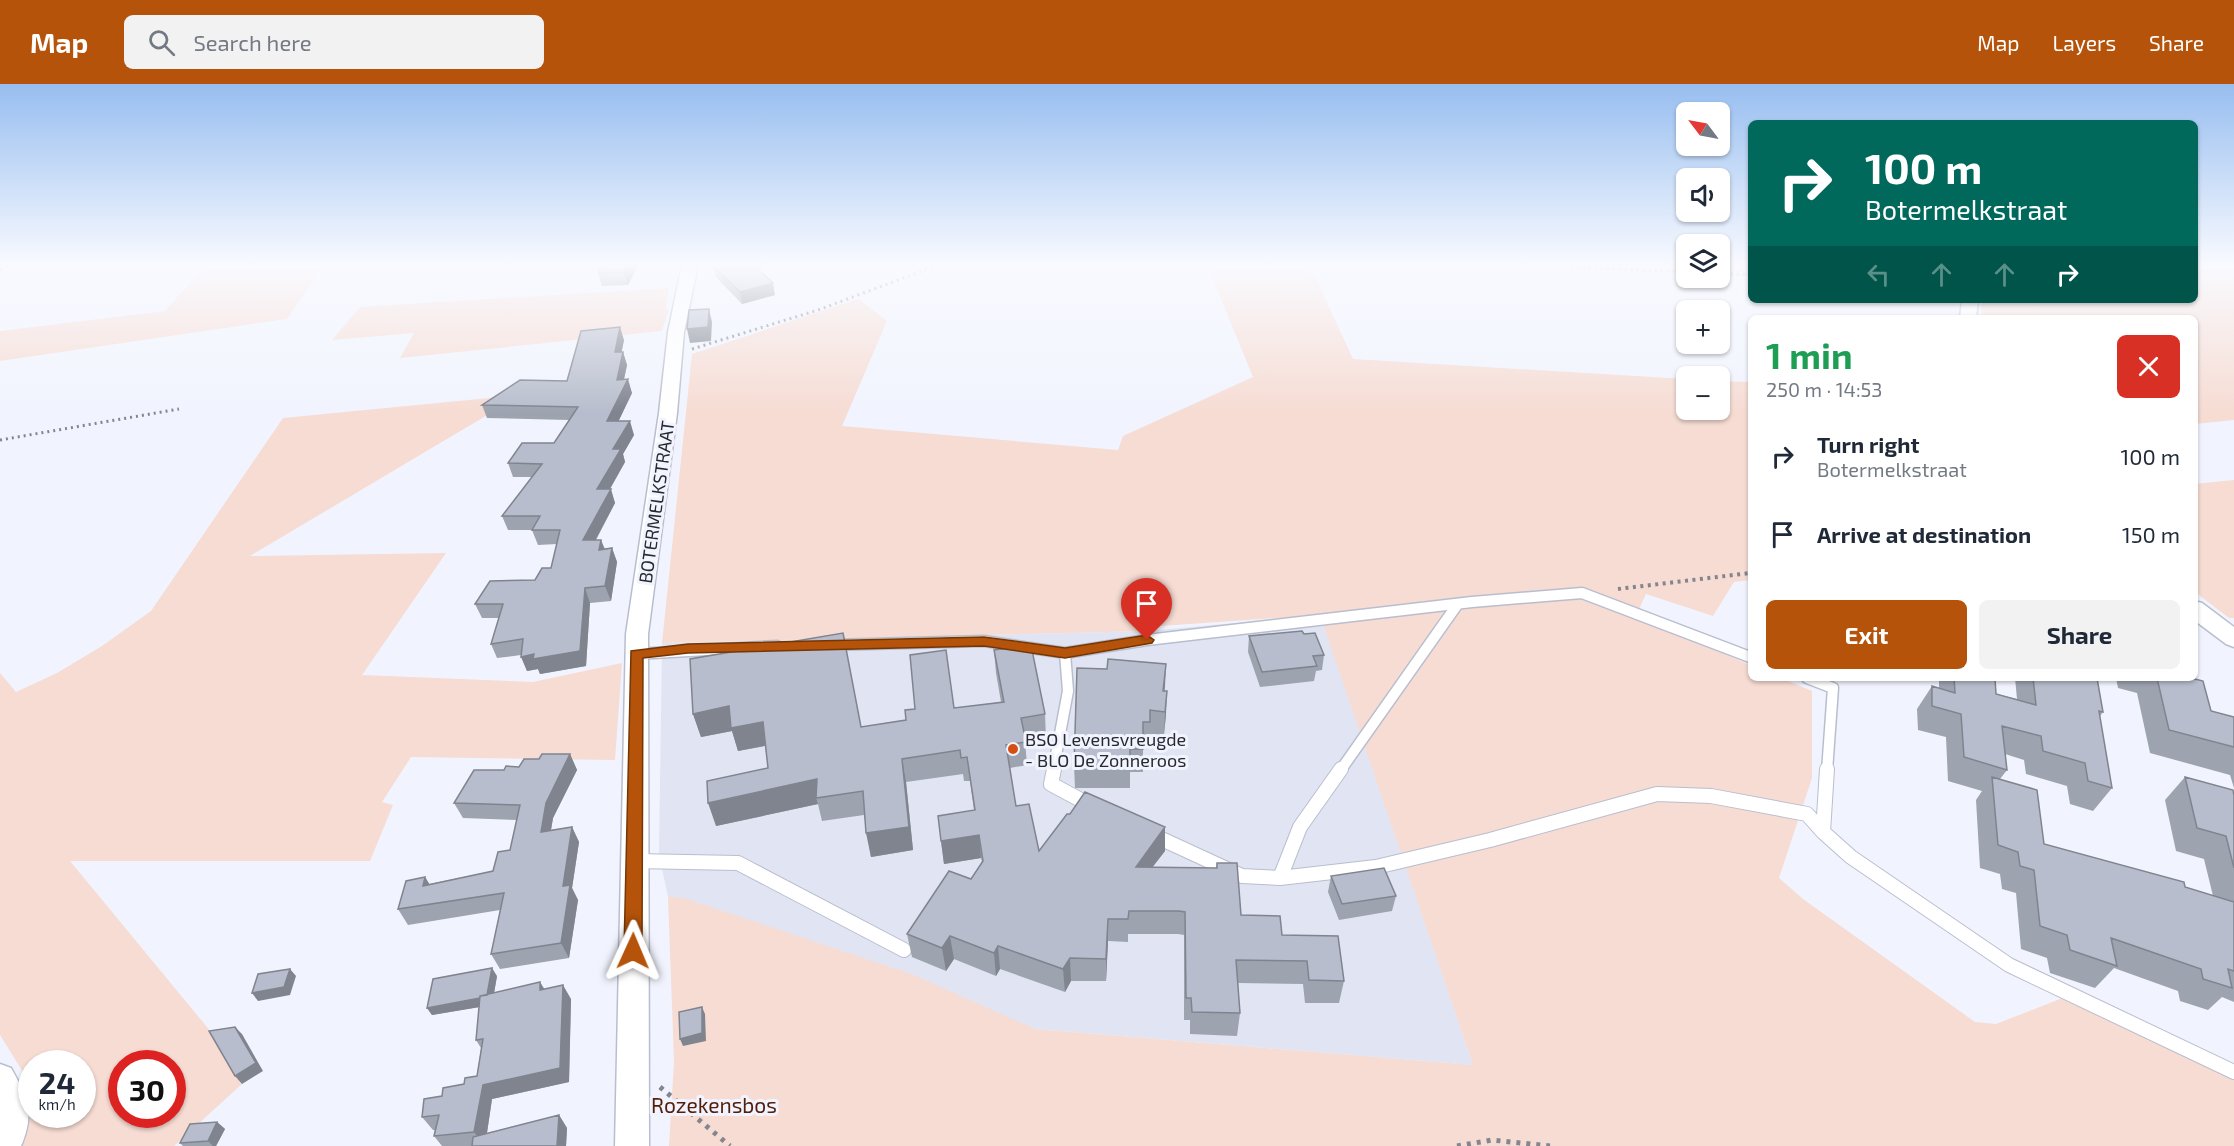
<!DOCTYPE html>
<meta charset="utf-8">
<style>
body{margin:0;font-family:"Exo 2",sans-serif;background:#f2f2f3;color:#1f2937;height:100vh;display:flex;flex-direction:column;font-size:22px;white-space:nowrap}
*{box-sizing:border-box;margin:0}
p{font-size:20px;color:#747a83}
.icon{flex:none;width:33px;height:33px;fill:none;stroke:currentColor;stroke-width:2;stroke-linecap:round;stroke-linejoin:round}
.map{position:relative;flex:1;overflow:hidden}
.panel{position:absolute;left:1748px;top:231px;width:450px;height:366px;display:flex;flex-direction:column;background:#fff;border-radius:9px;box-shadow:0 2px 4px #0004}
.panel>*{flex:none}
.hud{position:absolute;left:1748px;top:36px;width:450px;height:183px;border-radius:9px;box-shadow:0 2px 4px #0004;background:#00695c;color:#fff;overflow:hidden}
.needle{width:39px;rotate:302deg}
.fabs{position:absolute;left:1676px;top:18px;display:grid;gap:12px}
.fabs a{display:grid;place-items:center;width:54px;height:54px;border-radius:9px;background:#fff;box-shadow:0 2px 4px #0004;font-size:30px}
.speed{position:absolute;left:18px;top:966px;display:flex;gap:12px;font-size:30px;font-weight:700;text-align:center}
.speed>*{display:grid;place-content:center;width:78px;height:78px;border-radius:50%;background:#fff;box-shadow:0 2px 4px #0004;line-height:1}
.speed small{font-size:15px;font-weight:400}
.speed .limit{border:9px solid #d22;background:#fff;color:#111}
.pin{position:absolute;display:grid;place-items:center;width:51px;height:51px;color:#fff;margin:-62px -26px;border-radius:50% 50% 50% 0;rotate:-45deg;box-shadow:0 0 6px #0007}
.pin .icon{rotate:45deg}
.me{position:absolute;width:66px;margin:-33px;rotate:1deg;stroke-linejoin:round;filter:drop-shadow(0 0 4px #0008)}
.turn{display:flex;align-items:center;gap:21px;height:126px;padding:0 18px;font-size:27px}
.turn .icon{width:78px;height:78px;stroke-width:2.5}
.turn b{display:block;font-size:42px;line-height:51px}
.lanes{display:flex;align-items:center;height:57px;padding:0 18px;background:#0003;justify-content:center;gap:30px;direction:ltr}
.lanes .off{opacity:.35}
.round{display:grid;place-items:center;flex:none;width:63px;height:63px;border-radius:9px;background:#f2f2f3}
.head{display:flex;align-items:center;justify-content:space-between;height:102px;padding:0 18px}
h1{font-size:36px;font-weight:700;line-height:45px;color:#1e9e55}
.primary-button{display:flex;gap:12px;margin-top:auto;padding:12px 18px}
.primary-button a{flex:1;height:69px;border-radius:9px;background:#b45309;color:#fff;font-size:24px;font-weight:700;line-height:69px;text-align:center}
.primary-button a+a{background:#f2f2f3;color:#1f2937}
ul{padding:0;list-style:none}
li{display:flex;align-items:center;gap:18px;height:78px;padding:0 18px}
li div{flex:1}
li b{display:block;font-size:22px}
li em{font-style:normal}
header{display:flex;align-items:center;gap:36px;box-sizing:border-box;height:84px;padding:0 30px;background:#b45309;color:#fff}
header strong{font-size:28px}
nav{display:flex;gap:33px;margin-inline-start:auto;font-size:21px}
.search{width:420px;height:54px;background:#f2f2f3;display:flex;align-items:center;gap:15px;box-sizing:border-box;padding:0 21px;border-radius:9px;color:#747a83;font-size:22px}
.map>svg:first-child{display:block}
.built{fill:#e1e5f3}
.green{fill:#f6dcd3;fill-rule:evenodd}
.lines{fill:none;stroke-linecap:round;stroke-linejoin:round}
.lane-far1-casing{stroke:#b9bece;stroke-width:13}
.lane-casing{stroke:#b9bece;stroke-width:16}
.street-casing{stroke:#b9bece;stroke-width:3}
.path-far2{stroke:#84868e;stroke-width:3;stroke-dasharray:2 4;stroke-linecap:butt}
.path-far1{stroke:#84868e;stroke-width:4;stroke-dasharray:3 4.5;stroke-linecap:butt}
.path{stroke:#84868e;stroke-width:5;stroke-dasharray:4 6;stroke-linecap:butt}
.lane-far1{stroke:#fff;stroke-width:10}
.lane{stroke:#fff;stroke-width:14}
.street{fill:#fff;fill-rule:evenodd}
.wall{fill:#9da3af}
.shaded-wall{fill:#80848f}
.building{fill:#b7bdcc;stroke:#80848f;stroke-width:1.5}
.route{fill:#b45309;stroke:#753606;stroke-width:1.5}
.poi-dot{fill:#d44f10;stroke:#f1f4fe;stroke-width:2}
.labels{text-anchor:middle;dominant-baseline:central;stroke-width:6;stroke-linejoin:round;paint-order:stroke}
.street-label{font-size:18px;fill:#27292f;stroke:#f1f4fe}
.poi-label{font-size:18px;fill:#27292f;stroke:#f1f4fe;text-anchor:start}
.near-park-label{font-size:21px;fill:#541f09;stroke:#f1f4fe}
</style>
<header>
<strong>Map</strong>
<div class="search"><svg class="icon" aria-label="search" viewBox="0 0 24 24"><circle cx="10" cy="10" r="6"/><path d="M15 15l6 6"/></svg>Search here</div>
<nav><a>Map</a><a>Layers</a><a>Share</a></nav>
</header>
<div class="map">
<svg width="2234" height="1062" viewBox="0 0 2234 1062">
<rect width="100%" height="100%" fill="#f1f4fe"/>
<path class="built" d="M1321,531L1473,981L1035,945L668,813L659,770L662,559L1148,547Z"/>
<path class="green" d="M206,181H324L287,235L0,277V247L165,227Z
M1207,181H1304L1317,197L1353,275L1686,295V326H1719V297L1750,298V496L1734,498L1713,532L1646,510L1636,532L1750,581V594H1781L1812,607V694L1779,794L1803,815L1975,938L1996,940L2065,913L2234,991V1062H669L674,977L668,813L684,814L914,891L1035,945L1473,981L1320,531L1161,542L1142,519L1148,547L662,559L692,270L858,215L887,237L842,342L1118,366L1123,352L1253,293Z
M1501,181H1686V189Z
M1719,181H1750V192L1719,190Z
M2195,181H2234V336L2195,340L2194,234H1981L1982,216H2194Z
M669,204L666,225H669L662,247L400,274L414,249L332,256L360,223Z
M521,311L250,472L446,469L362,591L533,598L622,579L615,676L411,673L382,718L393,721L370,777H70L216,954L242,1000L174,1062H21L31,1029L82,1030V980H32L31,1001L0,951V589L16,608L57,589L102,562L151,527L283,334ZM122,980H172V1030H122Z
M2234,396V534H2229L2195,508L2194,400Z"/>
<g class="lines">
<defs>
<path id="lane-far1" d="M831,561L984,557L1065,569L1147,556L1472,518L1582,509L1750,573
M636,570L777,562
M1807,594L1833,604L1827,687
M1053,687L1068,607L1065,569
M1340,687L1457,521"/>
<path id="lane" d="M1054,685L1051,700L1090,721
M1827,685L1823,748L1851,773L2009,881L2234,988
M1153,751L1242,792L1280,794L1376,783L1490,756L1657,710L1711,712L1807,730L1823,748
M635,777L738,779L904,866
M1280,794L1300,743L1341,685"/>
<path id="street" d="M682,181H698L684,248L677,329L648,550L649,1062H615L626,550L659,329L668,248Z
M1962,216H1978L1976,234H1960Z
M2194,517L2202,519L2234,543V563L2226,560L2194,536Z
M0,980L11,984C28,1014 35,1029 21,1062H0Z"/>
</defs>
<use href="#lane-far1" class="lane-far1-casing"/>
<use href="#lane" class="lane-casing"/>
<use href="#street" class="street-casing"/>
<path class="path-far2" d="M1523,181L1686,188
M0,186L7,181
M1719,189L1750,191
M692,265L818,226L938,181
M0,356L179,325"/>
<path class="path-far1" d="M1618,505L1750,489"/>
<path class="path" d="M660,1003L730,1062
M1457,1062L1492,1056L1550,1062"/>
<use href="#lane-far1" class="lane-far1"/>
<use href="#lane" class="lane"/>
<use href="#street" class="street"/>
</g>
<path class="wall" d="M638,181L628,201L602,202L598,189Z
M714,181H753L775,211L742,220L716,193L713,182Z
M624,256L621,268H623L627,281L624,295L632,309L618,337L634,351L623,370L625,378L610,405L615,419L596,456H601L605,465L612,464L617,478L611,517L590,519L586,582L540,590L538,585L527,587L521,571L497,574L491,560L499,534H482L475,520L535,496L551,484L557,460L538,461L532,446H508L502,432L532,393H513L508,379L554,359L569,336L487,334L482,321L567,297Z
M1304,550L1324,571L1322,586L1316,587L1314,597L1260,603L1248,568L1249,552Z
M994,566L1045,630L1046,654L1025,657L1027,681L1010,684L1016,722L1039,767H1165L1152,783L1216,784L1217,779L1241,831L1282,851L1344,897L1339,919H1305L1303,900L1238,899L1240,929L1237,952L1190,950V936H1184V851L1178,850H1128V858L1108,857L1106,897H1071L1065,908L1000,885L996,892L954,875L946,887L912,873L907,850L971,795L982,778L981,774L944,780L941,757L974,726L970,697H964L963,690L906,698L913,766L871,773L864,731L822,737L818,720L716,742L768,684L765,662L738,667L732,647L701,653L693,630L861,643L906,636L954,624L1001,618L996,589Z
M1107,585L1164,607L1166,630L1164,651L1150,650V661H1143V688H1130V704H1075L1074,681Z
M1939,594H1995L1996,610L2017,615L2015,594H2097L2103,628L2100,632L2112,704L2093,727L2070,720L2067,702L2026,690L2024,676L2005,670L2007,686L2000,695L2044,760L2213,812L2204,775L2176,767L2165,716L2185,693L2234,712V918L2222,913L2208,926L2180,917L2178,907L2114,884L2095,904L2050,889L2047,874L2021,865L2016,809L2002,805L2000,790L1980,784L1976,716L1982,707L1948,697L1946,653L1918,646L1917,625L1932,602L1939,604Z
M2116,594H2194L2211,627L2234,633V704L2230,691L2150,669L2137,609L2118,604Z
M570,670L577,686L553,734L551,746L572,743L579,758L572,804L578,816L569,874L500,885L491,870L500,826L408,841L398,825L425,793L429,800L493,787L510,766L517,736L463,734L454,719L504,686L519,683L539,675Z
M1331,792L1396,812L1392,827L1339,836L1328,808Z
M497,892L494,909L540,898L544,905L571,915L569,998L492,1015L487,1049L559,1031L567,1044L566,1062H442L434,1052L435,1046H433L422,1033L442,1012L464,1000L477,992L481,964L476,956L479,923L432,931L427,924Z
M217,1038L225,1045L216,1062H183L180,1059Z"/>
<path class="shaded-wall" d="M628,181H638L628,201L624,188Z
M773,199L775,211L742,220L740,208Z
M709,225L712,238L711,257L690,259L687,245Z
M620,243L624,256L619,281L615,268Z
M623,268L627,281L621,309L617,296Z
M628,295L632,309L612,351L607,337Z
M630,337L634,351L623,370L625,378L602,419L597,405L613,365Z
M611,405L615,419L588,470L583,456Z
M601,456L606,470L599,466Z
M612,464L617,478L611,517L605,502Z
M585,504L590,519L586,582L540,590L538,585L527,587L521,573Z
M1166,580L1165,603L1162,630L1163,607Z
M1167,607L1166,630L1164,651L1165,628Z
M729,622L763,638L769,661L738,667L732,647L701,653L693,630Z
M570,670L577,686L553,734L548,763L541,748L546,719Z
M902,675L906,698L913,766L871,773L866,749Z
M817,695L816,714L818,720L716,742L708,719Z
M572,743L579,758L572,804L578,816L569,874L561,859L563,802Z
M1165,743V767L1135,806L1136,783Z
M979,751L981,774L944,780L941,757Z
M425,793L435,809L423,802Z
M1108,835V857L1106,897V875Z
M950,852L954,875L946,887L942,864Z
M998,862L1000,885L996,892L994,869Z
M1070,874L1071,897L1065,908L1063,885Z
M492,884L497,892L492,921L432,931L427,924Z
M290,885L296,892L290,911L258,917L252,909Z
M540,898L549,913L540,906Z
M563,901L571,915L569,998L492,1015L485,1062L474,1048L483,1001Z
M702,923L705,930L706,957L683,962L680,955Z
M235,943L242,950L263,987L242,1000L235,992Z
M559,1031L567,1044L566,1062H557Z
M217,1038L225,1045L216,1062H213L208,1057Z"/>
<path class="building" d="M601,181H628L624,188L598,189Z
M715,181H753L773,199L740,208L713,182Z
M709,225L708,243L687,245L689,226Z
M620,243L615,268H623L617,296L628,295L607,337H630L613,365H621L597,405H611L583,456H601L599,466L612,464L605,502L585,504L580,567L533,575L534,570L521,573L523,555L491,560L503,520H475L490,497L535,496L542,484H551L560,446H532L540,432H502L542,380L508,379L522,359H554L578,323L482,321L520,296L567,297L581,247Z
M1302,547L1304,550L1315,549L1324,571L1313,572L1317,582L1262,588L1249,552Z
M843,549L861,643L906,636L905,626L915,625L910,571L946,566L954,624L1004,618L994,566L1031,561L1045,630L1021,634L1026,658L1006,661L1016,722L1029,720L1039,767L1067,730H1070L1085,708L1165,743L1136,783L1217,784V779H1237L1241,831L1280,832L1282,851L1338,852L1344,897L1309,896L1307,877L1236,876L1240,929L1192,928L1191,914H1186L1185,828L1179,827H1129L1128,835H1108L1106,875L1070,874L1063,885L998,862L994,869L950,852L942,864L907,850L949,787L971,795L983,777L979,751L941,757L938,732L975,726L967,673L961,674L960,666L902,675L909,743L866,749L863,707L816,714L817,695L708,719L707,697L768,684L763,638L731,644L729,622L693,630L690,575Z
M1108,575L1166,580L1163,607H1167L1165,628L1150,626V638H1143V665H1130V681H1074L1077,584L1107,585Z
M1954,594H1995L1996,610L2036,621L2033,594H2097L2103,628L2099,627L2112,704L2088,697L2085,679L2043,667L2041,652L2002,642L2007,686L1964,673L1961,630L1932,622V602L1955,609Z
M2157,594H2194L2195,595L2203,597L2211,627L2234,633V663L2169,646Z
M542,670H570L546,719L541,748L572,743L563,802L570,801L561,859L491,870L504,809L398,825L406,797L425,793L423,802L493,787L498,768L510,766L520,721L454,719L474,686H504L506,682L519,683L524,675H539Z
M1992,693L2037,706L2044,760L2184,798L2185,803L2234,818V887L2228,885L2232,904L2203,895L2201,885L2111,854L2117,882L2070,866L2067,851L2040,842L2034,786L2020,782L2018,768L1998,761Z
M2185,693L2233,706L2234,712V784L2226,752L2197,744Z
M1384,784L1396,812L1342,820L1331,792Z
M492,884L487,911L480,912V914L427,924L433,895Z
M290,885L284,903L252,909L258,890Z
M540,898V906L563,901L560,984L483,1001L474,1048L434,1052L439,1031L422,1033L424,1015L442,1012L443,1004L464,1000L465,994L477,992L483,955L476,956L480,912Z
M702,923V949L680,955L679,928Z
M235,943L256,979L235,992L209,947Z
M559,1031L557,1062H472L473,1053Z
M217,1038L208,1057L180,1059L190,1040Z"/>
<linearGradient id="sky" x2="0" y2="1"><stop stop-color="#97bef0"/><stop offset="0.55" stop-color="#f9faff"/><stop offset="1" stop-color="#f9faff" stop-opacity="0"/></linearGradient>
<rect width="2234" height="329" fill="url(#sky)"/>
<path class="route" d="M1147,551L1154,556L1152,559L1065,574L984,562L688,569L643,574L642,867L639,872L633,875L626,872L624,867L631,567L688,560L984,553L1065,564Z"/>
<circle class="poi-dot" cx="1013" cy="665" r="6"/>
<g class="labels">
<g class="street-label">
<text transform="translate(656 418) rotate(-82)">BOTERMELKSTRAAT</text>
</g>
<g class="poi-label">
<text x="1025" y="655">BSO Levensvreugde<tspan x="1025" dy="21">- BLO De Zonneroos</tspan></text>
</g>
<g class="near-park-label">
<text x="714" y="1020">Rozekensbos</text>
</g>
</g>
</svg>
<div class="fabs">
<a><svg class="needle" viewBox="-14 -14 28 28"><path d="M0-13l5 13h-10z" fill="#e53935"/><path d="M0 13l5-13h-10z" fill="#747a83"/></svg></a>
<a><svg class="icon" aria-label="sound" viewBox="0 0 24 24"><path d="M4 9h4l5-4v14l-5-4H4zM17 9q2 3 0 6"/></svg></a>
<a><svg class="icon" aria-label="layers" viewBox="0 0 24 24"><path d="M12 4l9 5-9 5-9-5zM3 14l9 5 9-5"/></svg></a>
<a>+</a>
<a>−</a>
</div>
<div class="speed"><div>24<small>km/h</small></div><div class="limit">30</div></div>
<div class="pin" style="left:1147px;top:556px;background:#d93025"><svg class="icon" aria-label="arrive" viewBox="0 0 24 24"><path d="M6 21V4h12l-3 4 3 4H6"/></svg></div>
<svg class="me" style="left:633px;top:867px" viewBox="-20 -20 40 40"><path d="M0-17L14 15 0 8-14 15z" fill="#b45309" stroke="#fff" stroke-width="4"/></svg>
<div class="hud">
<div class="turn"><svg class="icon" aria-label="right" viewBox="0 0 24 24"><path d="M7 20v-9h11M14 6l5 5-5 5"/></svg><div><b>100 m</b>Botermelkstraat</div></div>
<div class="lanes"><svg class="icon off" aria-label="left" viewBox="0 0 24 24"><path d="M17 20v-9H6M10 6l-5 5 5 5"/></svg><svg class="icon off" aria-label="ahead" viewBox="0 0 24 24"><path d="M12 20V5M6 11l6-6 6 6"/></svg><svg class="icon off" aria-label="ahead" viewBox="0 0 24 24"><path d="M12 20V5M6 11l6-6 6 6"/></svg><svg class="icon" aria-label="right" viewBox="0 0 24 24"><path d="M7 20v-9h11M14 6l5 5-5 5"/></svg></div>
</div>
<section class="panel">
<div class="head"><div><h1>1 min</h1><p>250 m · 14:53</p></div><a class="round" style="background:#d93025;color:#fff"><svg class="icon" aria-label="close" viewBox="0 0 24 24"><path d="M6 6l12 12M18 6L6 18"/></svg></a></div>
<ul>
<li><svg class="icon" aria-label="right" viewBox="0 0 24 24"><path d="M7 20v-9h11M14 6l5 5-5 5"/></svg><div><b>Turn right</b><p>Botermelkstraat</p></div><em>100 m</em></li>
<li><svg class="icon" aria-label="arrive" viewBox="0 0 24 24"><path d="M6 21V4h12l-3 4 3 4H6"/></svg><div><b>Arrive at destination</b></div><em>150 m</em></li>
</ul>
<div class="primary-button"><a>Exit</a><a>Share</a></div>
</section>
</div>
